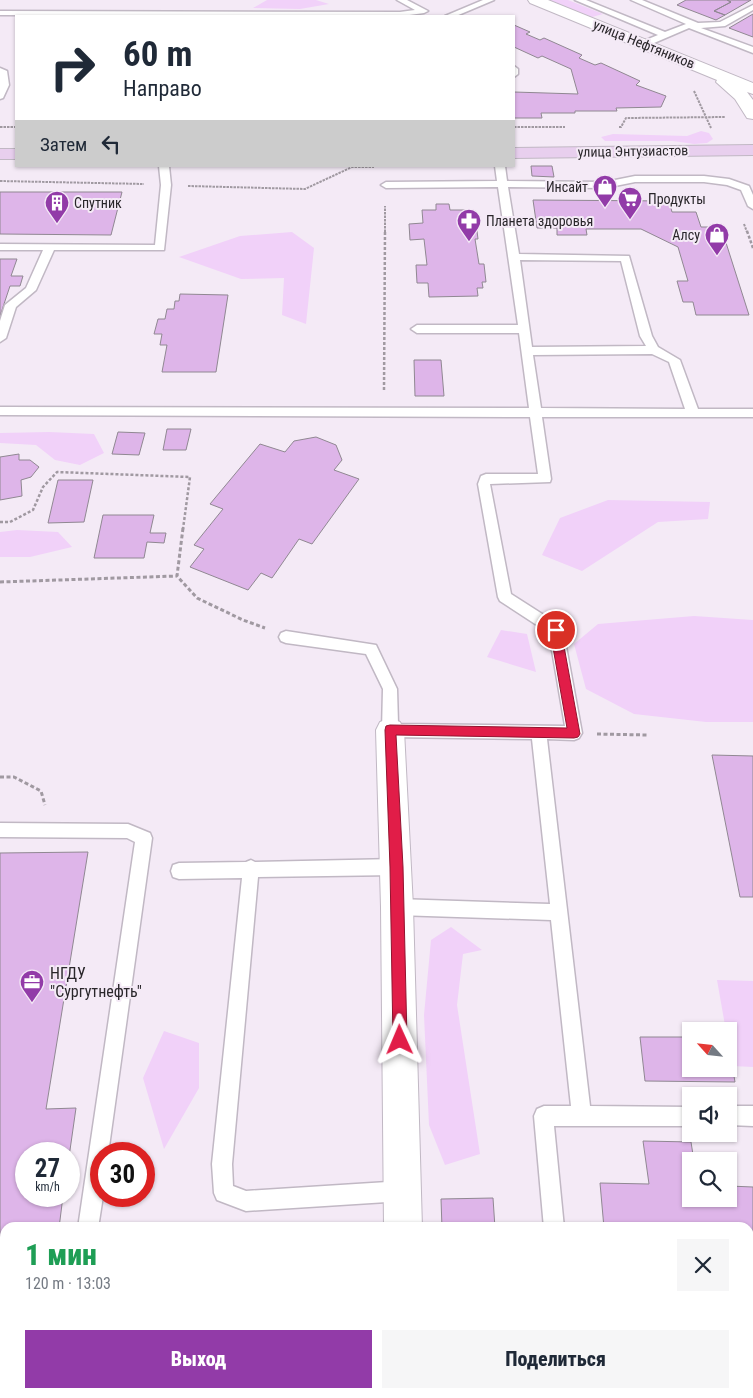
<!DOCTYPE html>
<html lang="ru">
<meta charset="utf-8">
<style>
body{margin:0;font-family:"Roboto Condensed",sans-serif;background:#f6f6f7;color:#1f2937;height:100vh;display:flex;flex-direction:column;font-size:19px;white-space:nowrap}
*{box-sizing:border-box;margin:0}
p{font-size:16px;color:#747a83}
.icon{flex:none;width:28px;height:28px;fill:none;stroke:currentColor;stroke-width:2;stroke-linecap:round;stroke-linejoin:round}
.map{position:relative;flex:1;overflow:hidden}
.side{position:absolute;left:0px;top:1222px;width:754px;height:176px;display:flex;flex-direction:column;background:#fff;border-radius:15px 15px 0 0;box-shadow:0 1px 4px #0004}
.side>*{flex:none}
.top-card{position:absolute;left:15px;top:15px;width:500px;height:152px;border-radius:0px;box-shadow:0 1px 4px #0004;background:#fff;color:#1f2937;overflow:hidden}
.needle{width:32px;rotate:297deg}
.buttons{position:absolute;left:682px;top:1022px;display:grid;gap:10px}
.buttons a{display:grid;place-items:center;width:55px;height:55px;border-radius:0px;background:#fff;box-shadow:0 1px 4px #0004;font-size:25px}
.speed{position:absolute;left:15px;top:1142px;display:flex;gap:10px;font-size:25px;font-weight:700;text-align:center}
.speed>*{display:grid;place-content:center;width:65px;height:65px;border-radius:50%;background:#fff;box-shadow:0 1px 4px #0004;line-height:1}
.speed small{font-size:12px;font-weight:400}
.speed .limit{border:8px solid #d22;background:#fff;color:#111}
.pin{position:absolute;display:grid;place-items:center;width:42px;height:42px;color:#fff;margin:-21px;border:2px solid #fff;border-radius:50%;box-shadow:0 1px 5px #0007}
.me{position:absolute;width:55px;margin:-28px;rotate:359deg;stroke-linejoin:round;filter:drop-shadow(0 0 4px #0008)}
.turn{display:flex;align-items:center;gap:18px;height:105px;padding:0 25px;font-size:22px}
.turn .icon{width:65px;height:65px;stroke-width:2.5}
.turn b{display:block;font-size:35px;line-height:42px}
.then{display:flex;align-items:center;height:48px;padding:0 25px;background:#0003;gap:10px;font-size:19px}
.round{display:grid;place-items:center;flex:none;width:52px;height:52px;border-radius:0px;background:#f6f6f7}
.overview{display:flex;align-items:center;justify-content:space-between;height:85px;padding:0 25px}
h1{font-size:30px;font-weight:800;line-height:38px;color:#1e9e55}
.action{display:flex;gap:10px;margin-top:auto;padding:10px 25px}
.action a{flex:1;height:58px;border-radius:0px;background:#923ba8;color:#fff;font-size:20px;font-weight:800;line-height:58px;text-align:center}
.action a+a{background:#f6f6f7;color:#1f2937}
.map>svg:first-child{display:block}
.green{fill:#f1d1f9}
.building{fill:#deb5e9;stroke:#908892}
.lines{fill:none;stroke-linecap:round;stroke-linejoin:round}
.service-casing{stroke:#c1b8c4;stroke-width:3}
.minor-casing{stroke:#c1b8c4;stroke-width:2}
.tertiary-casing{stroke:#c1b8c4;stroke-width:2}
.secondary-casing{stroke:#c1b8c4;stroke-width:2}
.path-far2{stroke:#a099a1;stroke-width:2;stroke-dasharray:2.5 1;stroke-linecap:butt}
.path-far1{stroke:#a099a1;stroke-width:2.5;stroke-dasharray:3 2;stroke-linecap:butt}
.path{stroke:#a099a1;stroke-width:3;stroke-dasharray:4 2.5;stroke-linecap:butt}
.service{fill:#fff;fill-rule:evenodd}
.minor{fill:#fff;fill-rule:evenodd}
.tertiary{fill:#fff;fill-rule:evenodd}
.secondary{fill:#e8cfee;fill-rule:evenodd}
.route{fill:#e11d48;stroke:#92132f}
.labels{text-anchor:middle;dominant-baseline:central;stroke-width:4;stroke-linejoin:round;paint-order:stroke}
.far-street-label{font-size:14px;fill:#29262a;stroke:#f4eaf6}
.far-poi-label{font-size:14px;fill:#29262a;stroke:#f4eaf6;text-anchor:start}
.poi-label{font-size:16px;fill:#29262a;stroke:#f4eaf6;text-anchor:start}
</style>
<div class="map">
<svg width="753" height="1398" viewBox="0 0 753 1398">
<rect width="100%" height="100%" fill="#f4eaf6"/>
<path class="green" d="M267,0H316L329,4L300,9L253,8Z
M549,0H568L603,14L592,17Z
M701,131L709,133L713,139L707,143L694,144L673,141H605L601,137L613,134L687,136Z
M292,232L314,248L306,324L282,315L284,278L241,279L179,257L240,236Z
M49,432L94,434L104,453L80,465L55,460L36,445L0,443V433Z
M608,500L710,502L708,519L658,522L582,571L542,555L560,518Z
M17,530L58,532L72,547L30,557H0V532Z
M694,616L753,620V722H706L634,714L586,689L574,644L598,624Z
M501,630L527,634L536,672L487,657Z
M451,927L482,950L463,954L457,1005L480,1154L445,1165L429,1125L424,1015L431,940Z
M717,980L753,981V1067L732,1066L729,1031H726Z
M164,1031L199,1043V1088L164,1149L143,1078Z"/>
<path class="building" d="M686,0H727L731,2L714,11L725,15L716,20L677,5Z
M727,0H751L725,15L714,11L731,2Z
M753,14V37L729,28Z
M514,25L530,32L526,34L540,40L544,38L582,55L579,58L595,65L601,63L640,81L636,85L666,96L661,107L616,108L617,111H575V113H541L542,118H514V92L578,94L571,69L542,56L538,58L514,47Z
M531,166H552L554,177L532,176Z
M0,192H122L111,235L0,234Z
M533,200L669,201L672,212H696L701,227H721L749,315H696L693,302H683L677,281H688L678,247L641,229H586L587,235H557V228H537Z
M436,204H449L450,210H467L471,223H476L478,239H475L479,264H484L486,282H482L483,288H477L478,296L429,297L428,283H417L416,265H427L424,239L410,240L409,224L423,223L422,210H436Z
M0,259H17L11,276H23L20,286H10L0,316Z
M180,294L228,295L216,372H162L167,345H160L162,334H154L158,319H165L167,309H174L175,301H179Z
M414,360H441L444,396H415Z
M167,429H191L186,450H163Z
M118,432L145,433L139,455L112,454Z
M316,437L336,445L342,460L334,470L359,479L312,544L299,539L272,578L261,573L248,590L190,567L204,549L194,545L223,509L210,504L260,444L285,452L294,441Z
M19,454V460H30L39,467L31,477L21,480L22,496L0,500V457Z
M58,480H93L84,522L48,523Z
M103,515H154L150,533H166L164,543L147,542L144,558H94Z
M712,755L753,756V897H740Z
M88,852L46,1109L76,1108L69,1157V1154H26V1196H63L59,1228H5V1241H0V853Z
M640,1037H691V1069H729V1047L735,1082L645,1081Z
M643,1141L691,1142L694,1161H691V1199H729V1186L753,1187V1290H749V1228H604L600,1183L649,1184Z
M493,1198L495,1228H442L441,1199Z"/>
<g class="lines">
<defs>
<path id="service" d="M397,0H407L428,11L424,13L402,16L0,15V11L400,12L415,10Z
M483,0H494L456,16H445Z
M575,0H586L665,32L686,24L631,0H642L698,23L720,22L753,5V10L725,26L701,28L753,47V53L689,28L647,46H641V42L658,35Z
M514,66L518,69V74L514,77Z
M0,68L7,71L9,85L3,98L0,99Z
M159,166H169L171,185L164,250H54L36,290L16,307L6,338L0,342V321L5,305L26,288L43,250H0V244L155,245L161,185Z
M495,166H505L507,181L605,182L635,176H704L729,179L749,186L753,195V209L748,206L741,190L727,185L704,182H635L605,188L508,187L519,254L629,256L652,336L658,347L680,360L698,409H753V417H542L551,479L550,482L490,484L511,594L561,626L563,630L582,733L579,738L574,740L547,739L590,1106L691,1107V1126H554L564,1228H544L534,1116L537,1109L544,1106H571L551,920L397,915L391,913L388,907L391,901L397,899L550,904L532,739L390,737L385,735L382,730L383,689L366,654L286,643L281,641L279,637L281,633L286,631L376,645L397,689L398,724L565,726L549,633L500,601L498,597L478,484L481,476L486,474H538L530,417L0,415V407L529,408L519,333H417L411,329L417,325H518L498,187L386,188L381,185L386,182L497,181ZM520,260L621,261L640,336L646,346L532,347ZM652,354L669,362L685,409L541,408L533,355Z
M0,823L128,824L150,833L152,838L108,1154H101L103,1196L98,1228H78L135,842L127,838L0,837Z
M396,859L402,862L404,867L402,872L396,875L258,877L232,1164L233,1186L246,1191L403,1181L410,1184L413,1191L410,1198L403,1201L246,1211L217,1200L214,1193L212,1164L242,878L179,879L173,877L171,871L173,865L179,863L246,862L251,860L255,862Z
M729,1106H753V1126L729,1125Z
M0,1304H5V1326H0Z
M749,1344H753V1366H749Z
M53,1394H75L74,1398H52Z
M559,1394H581V1398H559Z"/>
<path id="minor" d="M390,718L400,722L404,730L413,907L422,1228H384L381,907L376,730L380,722Z
M385,1394H425V1398H385Z"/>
<path id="tertiary" d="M528,0H548L753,83V94L747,92L753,100V119L747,118L735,99L716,82L717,80L530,3Z"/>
<path id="secondary" d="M753,145V155L514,158V148Z
M0,149H16V159H0Z"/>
</defs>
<use href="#service" class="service-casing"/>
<use href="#minor" class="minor-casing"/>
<use href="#tertiary" class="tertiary-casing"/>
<use href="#secondary" class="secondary-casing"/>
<path class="path-far2" d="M694,91L711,128
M0,127H16
M514,127H565
M619,127H621L626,118L725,117
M0,181L144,184
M188,186L305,189L352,167H374
M744,224L747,232
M385,232V206"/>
<path class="path-far1" d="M747,231L753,248
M384,390L385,231
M0,522H10L33,510L43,487L57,472L190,477L183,529"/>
<path class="path" d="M183,528L177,576L197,598L243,620L265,628
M0,582L177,576
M597,734L647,735
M0,777H14L41,791L45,805"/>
<use href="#service" class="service"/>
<use href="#minor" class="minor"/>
<use href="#tertiary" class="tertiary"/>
<use href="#secondary" class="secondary"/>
</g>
<path class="route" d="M556,626L561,630L580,734L578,737L574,738L396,735L403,867L407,1040L405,1044L400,1046L395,1044L393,1040L390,867L385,730L386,726L390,725L567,728L550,630Z"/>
<defs>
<symbol id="shop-pin" viewBox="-11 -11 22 30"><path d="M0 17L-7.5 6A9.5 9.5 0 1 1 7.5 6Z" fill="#923ba8" stroke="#f4eaf6"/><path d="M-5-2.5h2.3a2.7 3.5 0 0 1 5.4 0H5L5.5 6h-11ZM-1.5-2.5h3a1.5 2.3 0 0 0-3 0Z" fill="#fff"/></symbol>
<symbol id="supermarket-pin" viewBox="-11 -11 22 30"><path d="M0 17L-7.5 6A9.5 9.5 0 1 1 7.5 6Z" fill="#923ba8" stroke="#f4eaf6"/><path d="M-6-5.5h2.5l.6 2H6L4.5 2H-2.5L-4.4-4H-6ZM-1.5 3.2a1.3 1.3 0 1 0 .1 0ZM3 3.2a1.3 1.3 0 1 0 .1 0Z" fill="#fff"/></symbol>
<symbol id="building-pin" viewBox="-11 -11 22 30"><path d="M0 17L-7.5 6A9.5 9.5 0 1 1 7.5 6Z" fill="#923ba8" stroke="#f4eaf6"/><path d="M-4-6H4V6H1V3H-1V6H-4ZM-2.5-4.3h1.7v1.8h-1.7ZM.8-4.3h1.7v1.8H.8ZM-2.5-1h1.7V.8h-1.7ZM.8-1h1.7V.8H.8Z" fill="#fff"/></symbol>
<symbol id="pharmacy-pin" viewBox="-11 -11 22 30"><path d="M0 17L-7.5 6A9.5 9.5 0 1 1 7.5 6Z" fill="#923ba8" stroke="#f4eaf6"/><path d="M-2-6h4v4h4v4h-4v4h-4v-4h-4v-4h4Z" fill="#fff"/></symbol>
<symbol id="office-pin" viewBox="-11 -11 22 30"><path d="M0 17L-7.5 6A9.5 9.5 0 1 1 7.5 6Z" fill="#923ba8" stroke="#f4eaf6"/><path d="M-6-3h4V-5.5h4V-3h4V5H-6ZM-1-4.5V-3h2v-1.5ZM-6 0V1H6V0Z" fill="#fff"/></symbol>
</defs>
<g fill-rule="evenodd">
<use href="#shop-pin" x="591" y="173" width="28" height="38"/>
<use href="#supermarket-pin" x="616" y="185" width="28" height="38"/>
<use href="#building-pin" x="43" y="189" width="28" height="38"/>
<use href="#pharmacy-pin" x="455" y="207" width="28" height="38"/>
<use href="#shop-pin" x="703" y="221" width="28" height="38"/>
<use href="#office-pin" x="18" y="968" width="28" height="38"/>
</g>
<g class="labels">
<g class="far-street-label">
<text transform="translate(644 44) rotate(22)">улица Нефтяников</text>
<text transform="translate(633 151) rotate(-1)">улица Энтузиастов</text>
</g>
<g class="far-poi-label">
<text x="588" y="187" text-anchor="end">Инсайт</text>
<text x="648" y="199">Продукты</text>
<text x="74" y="203">Спутник</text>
<text x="486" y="221">Планета здоровья</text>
<text x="700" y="235" text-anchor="end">Алсу</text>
</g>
<g class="poi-label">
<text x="50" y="973">НГДУ<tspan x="50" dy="18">"Сургутнефть"</tspan></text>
</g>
</g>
</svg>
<div class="buttons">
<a><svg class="needle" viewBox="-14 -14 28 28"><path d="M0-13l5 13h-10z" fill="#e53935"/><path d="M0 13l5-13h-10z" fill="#747a83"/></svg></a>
<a><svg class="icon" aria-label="sound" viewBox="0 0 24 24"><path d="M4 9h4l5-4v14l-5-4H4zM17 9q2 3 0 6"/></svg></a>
<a><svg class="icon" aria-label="search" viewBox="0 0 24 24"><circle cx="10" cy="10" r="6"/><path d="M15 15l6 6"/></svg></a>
</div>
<div class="speed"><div>27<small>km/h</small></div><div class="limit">30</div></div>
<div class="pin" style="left:556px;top:630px;background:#d93025"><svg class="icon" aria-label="arrive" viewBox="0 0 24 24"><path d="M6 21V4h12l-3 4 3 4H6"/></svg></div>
<svg class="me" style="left:400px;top:1040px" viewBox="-20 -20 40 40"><path d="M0-17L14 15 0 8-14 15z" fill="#e11d48" stroke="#fff" stroke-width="4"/></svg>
<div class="top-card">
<div class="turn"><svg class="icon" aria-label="right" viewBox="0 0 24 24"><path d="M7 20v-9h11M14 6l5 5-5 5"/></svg><div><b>60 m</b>Направо</div></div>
<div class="then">Затем<svg class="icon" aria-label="left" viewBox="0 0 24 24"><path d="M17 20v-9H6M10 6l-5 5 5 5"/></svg></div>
</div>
<section class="side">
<div class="overview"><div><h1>1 мин</h1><p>120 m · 13:03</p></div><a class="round"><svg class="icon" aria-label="close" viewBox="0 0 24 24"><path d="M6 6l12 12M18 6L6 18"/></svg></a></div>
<div class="action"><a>Выход</a><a>Поделиться</a></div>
</section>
</div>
